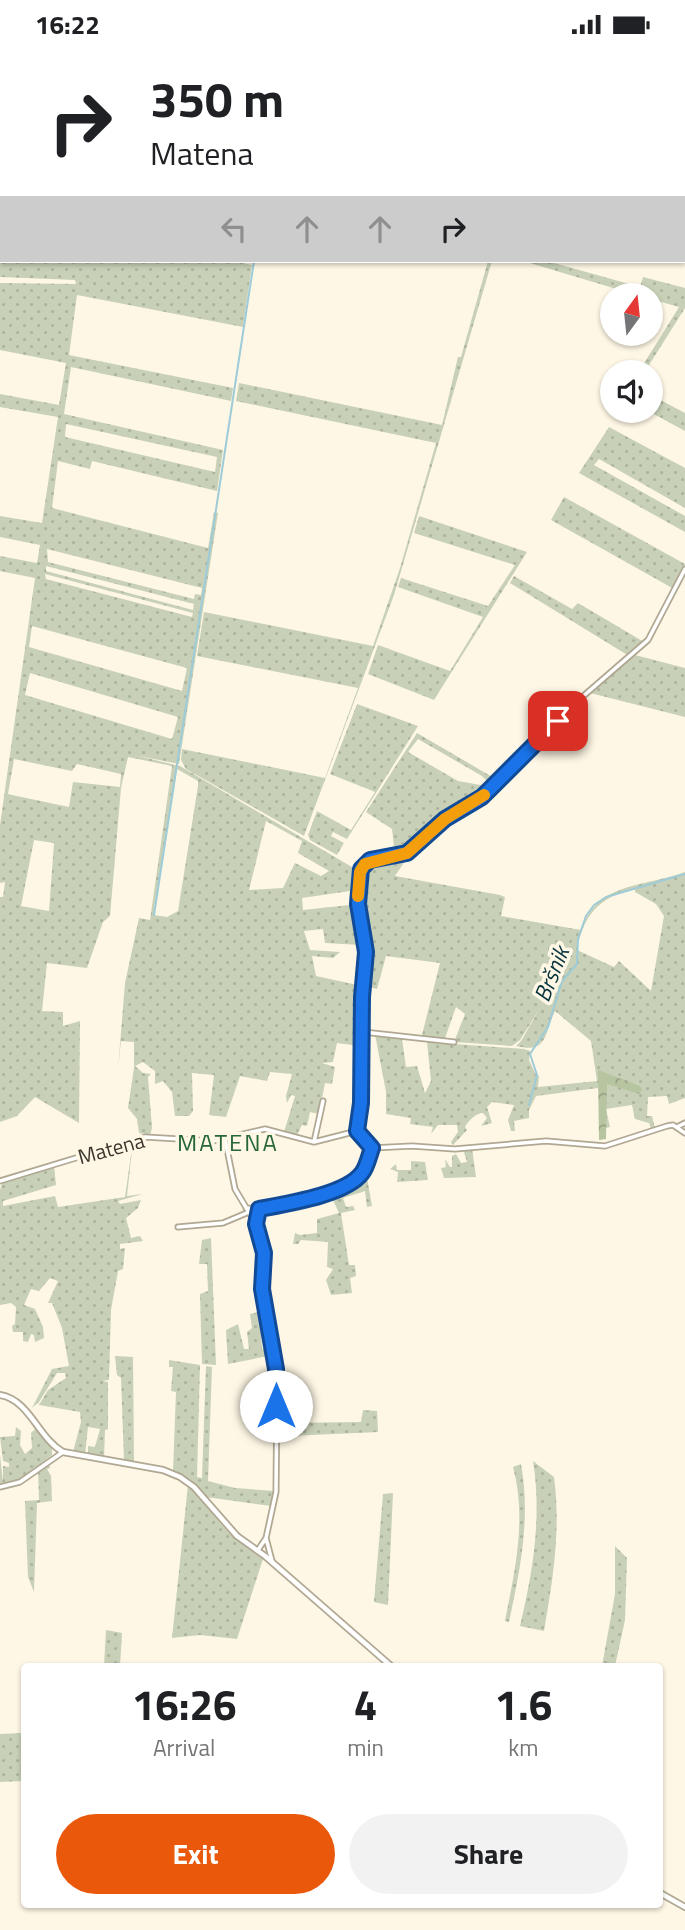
<!DOCTYPE html>
<meta charset="utf-8">
<style>
body{margin:0;font-family:"Titillium Web",sans-serif;background:#f2f2f2;color:#202124;height:100vh;display:flex;flex-direction:column;font-size:26px;white-space:nowrap}
*{box-sizing:border-box;margin:0}
p{font-size:23px;color:#757577}
.icon{flex:none;width:38px;height:38px;fill:none;stroke:currentColor;stroke-width:2;stroke-linecap:round;stroke-linejoin:round}
.map{position:relative;flex:1;overflow:hidden}
.panel{position:absolute;left:21px;top:1614px;width:642px;height:245px;display:flex;flex-direction:column;background:#fff;border-radius:7px;box-shadow:0 2px 5px #0004}
.panel>*{flex:none}
.top-card{position:absolute;left:0px;top:0px;width:686px;height:214px;box-shadow:0 2px 5px #0004;background:#fff;color:#202124;overflow:hidden}
.needle{width:46px;rotate:15deg}
.tools{position:absolute;left:600px;top:234px;display:grid;gap:14px}
.tools a{display:grid;place-items:center;width:63px;height:63px;border-radius:50%;background:#fff;box-shadow:0 2px 5px #0004;font-size:35px}
.pin{position:absolute;display:grid;place-items:center;width:60px;height:60px;color:#fff;margin:-30px;border-radius:14px;box-shadow:0 4px 10px #0006}
.me{position:absolute;width:77px;margin:-38px;rotate:0deg;stroke-linejoin:round;filter:drop-shadow(0 0 5px #0008)}
.turn{display:flex;align-items:center;gap:24px;height:147px;padding:0 35px;font-size:32px}
.turn .icon{width:91px;height:91px;stroke-width:2.5}
.turn b{display:block;font-size:49px;line-height:60px}
.lanes{display:flex;align-items:center;height:66px;padding:0 35px;background:#0003;justify-content:center;gap:35px;direction:ltr}
.lanes .off{opacity:.35}
.eta{display:flex;justify-content:space-evenly;align-items:center;height:119px;text-align:center}
.eta b{font-size:42px;font-weight:700;line-height:49px}
.action{display:flex;gap:14px;margin-top:auto;padding:14px 35px}
.action a{flex:1;height:80px;border-radius:42px;background:#ea580c;color:#fff;font-size:28px;font-weight:700;line-height:80px;text-align:center}
.action a+a{background:#f2f2f2;color:#202124}
.status{display:flex;justify-content:space-between;align-items:center;height:49px;padding:0 35px;background:#fff;direction:ltr}
.status svg{height:19px;fill:currentColor}
.map>svg:first-child{display:block}
.grass{fill:url(#grass-dots);fill-rule:evenodd}
.forest{fill:url(#forest-crowns)}
.lines{fill:none;stroke-linecap:round;stroke-linejoin:round}
.stream{stroke:#9dcbd8;stroke-width:2}
.minor-casing{stroke:#b0a893;stroke-width:7}
.tertiary-casing{stroke:#b0a893;stroke-width:8}
.minor{stroke:#fff;stroke-width:3.5}
.tertiary{stroke:#fff;stroke-width:4.5}
.route-casing{stroke:#114b97;stroke-width:18}
.route{stroke:#1a73e8;stroke-width:12}
.slow{stroke:#f59e0b;stroke-width:12}
.labels{text-anchor:middle;dominant-baseline:central;stroke-width:7;stroke-linejoin:round;paint-order:stroke}
.street-label{font-size:21px;fill:#39362d;stroke:#fef7e5}
.water-label{font-size:23px;font-style:italic;fill:#05323c;stroke:#fef7e5}
.quarter-label{font-size:24px;letter-spacing:2px;fill:#266637;stroke:#fef7e5}
</style>
<div class="status"><b>16:22</b><svg viewBox="0 0 49 12"><path d="M0 12V9h3v3zM5 12V6h3v6zM10 12V3h3v9zM15 12V0h3v12zM26 1h20v11H26zM47 4h2v5h-2z"/></svg></div>
<div class="map">
<svg width="685" height="1881" viewBox="0 0 685 1881">
<defs>
<pattern id="grass-dots" width="8" height="8" patternUnits="userSpaceOnUse" patternTransform="scale(1.75)"><rect width="8" height="8" fill="#c8d1b7"/><path d="M2 2h.1M6 6h.1" fill="none" stroke="#adb49e" stroke-width="1.8" stroke-linecap="round"/></pattern>
<pattern id="forest-crowns" width="20" height="18" patternUnits="userSpaceOnUse" patternTransform="scale(1.75)"><rect width="20" height="18" fill="#b7c4a0"/><path d="M2 6a3 3 0 1 1 6 0M12 15a3 3 0 1 1 6 0" fill="none" stroke="#96a083"/></pattern>
</defs>
<rect width="100%" height="100%" fill="#fef7e5"/>
<path class="grass" d="M0,186L2,212H234L252,216L243,278L77,246L69,306L233,339L231,352L71,318L64,365L223,401L217,442L92,412L90,420L58,412L52,459L208,499L214,463L218,464L179,715L134,706L180,717L357,821L356,848L364,905L361,896L325,894L323,880L304,882L310,901L340,903L333,909L312,907L316,927L362,937L360,997L337,994L333,1013L322,1014L335,1018L332,1035L325,1034L319,1065L310,1063L307,1077L302,1076L296,1088L284,1083L295,1047L291,1046L287,1054L286,1047L292,1025L270,1023L267,1032L240,1027L226,1068L209,1066L214,1026L192,1024L193,1062L189,1067H175L172,1043L163,1032L155,1035V1022L143,1013L135,1017L143,1024L151,1025L148,1028L152,1079L150,1086L139,1084L137,1070L128,1059L134,1019V993L121,992L118,1020L125,934L139,869L150,871L172,717L128,708L121,739L110,867L103,873L87,919L47,914L42,962L63,963V977L80,972L79,1074L35,1048L17,1067L0,1073V848H3L5,833L0,834V776L35,529L0,522V507L37,514L40,496L0,488V467L42,474L58,368L0,358V345L59,356L66,314L0,301V234L76,235L75,231L0,228ZM66,375L217,408L215,423L65,388ZM47,500L202,539L201,546L195,545L194,550L48,513ZM46,517L194,555L193,561L46,522ZM45,525L193,564L192,568L46,530ZM32,577L187,619L182,642L29,598ZM30,624L178,668L172,690L25,646ZM14,710L72,722L77,715L121,725L120,738L73,733L69,758L12,746L8,745ZM177,720L198,732V737L178,862L167,868L154,866V860ZM266,772L302,792L298,804L329,822L321,827L295,814L283,839L249,841ZM34,791L54,794L49,862L21,857ZM350,842L349,856L303,861L302,849Z
M488,212H492L394,546L304,787L186,720L181,711L182,700L325,729L358,639L197,607L204,563L373,597L400,519L436,394L236,352L239,334L442,376L458,308H461Z
M523,212H547L640,238L643,228L685,239V259L644,324H638L679,258L651,250V247H640Z
M651,346L685,364V382L648,362H651Z
M609,378L685,419V459L599,410L594,416L685,467V483L579,424Z
M564,448L685,515L674,540L551,471Z
M419,467L527,503L434,651L368,625L378,596L450,622L483,568L398,538L401,529L488,557L515,516L414,484Z
M514,527L572,560L578,554L644,593L629,607L510,534Z
M635,606L685,619V668L590,644Z
M357,655L418,677L347,790L333,783L331,787L344,794L337,806L310,791L308,786L317,762L351,781L375,743L330,725Z
M417,684L494,729L536,692L484,744L451,764L412,799L395,807L392,780L366,763ZM418,690L482,727L490,735L486,737L458,732L408,703Z
M411,803L395,827L500,846L505,848L501,867L581,881C599,832 641,839 685,823V1049L669,1055L667,1047L648,1048L647,1067H652L655,1079L651,1080L649,1074L635,1070L632,1056L606,1060L610,1078L606,1079L599,1073L601,1050L598,1039L536,1047L529,1061V1069L514,1072L515,1082H511L508,1071L514,1056L492,1053L487,1058L492,1074L481,1077L487,1069L483,1064C476,1064 468,1072 465,1078L467,1081L453,1096L451,1093L458,1083L457,1076H438L431,1085L433,1078L410,1075L411,1069L386,1065V1043L375,985L402,990L406,1018L417,1017L425,1044L431,1032L427,993L524,1000L530,1002L529,1011L536,1026L539,1027L538,1038L597,1032L591,992L555,962C544,985 548,1005 516,997L521,992L540,959L520,991L512,997L454,993L465,965L456,958L444,992L421,990L440,914L386,907L377,940L365,937C367,924 368,911 367,897C365,873 346,829 372,812L395,811ZM635,840V843L656,855L664,867L651,942L619,912L614,918L577,901C583,866 600,847 635,840Z
M133,1092L127,1147L143,1145L118,1152L120,1155L141,1151L138,1159L126,1169L131,1189L140,1187L143,1192L120,1195V1200L125,1199L123,1220L118,1222L111,1261L109,1331L102,1332L108,1333V1380L105,1381L104,1409L88,1404V1397L95,1398L100,1380L88,1378L85,1406L73,1403L81,1373L80,1363L39,1356L48,1341L66,1329L65,1324H57L39,1353L32,1359L52,1320L69,1317L62,1279L52,1254H48L58,1232L50,1229L39,1242L31,1240L24,1256L35,1260L43,1278L44,1289L35,1293L34,1286L31,1285L28,1293L23,1292V1283H13L12,1277L15,1275L16,1258L11,1254L0,1256V1141L2,1134L54,1116L56,1136L3,1152V1157L55,1147L58,1158L125,1148Z
M472,1099L476,1128L444,1129L441,1119L446,1118L445,1110L450,1118H452V1107L456,1105L461,1114L467,1113L463,1100Z
M411,1112L425,1113L428,1131L397,1133L398,1123L390,1120L396,1115L397,1121H411Z
M366,1123L372,1157L367,1158L365,1142L343,1149L346,1158L353,1157L355,1161L341,1164L349,1216H355L356,1227L350,1229L352,1244L331,1246L326,1231L333,1220L327,1218L328,1193L301,1191L298,1195H293L295,1184L300,1186L317,1184V1170L339,1164L333,1151L337,1148L334,1142L345,1137V1142L350,1143Z
M211,1189L216,1316L202,1315L200,1245L208,1242L207,1215H199L202,1191Z
M263,1262L268,1285L261,1287L262,1300L271,1299L273,1306L228,1315L226,1281L238,1275L244,1300H249L247,1283L252,1279L250,1265Z
M115,1307L133,1308L134,1414L124,1412L121,1329L117,1326Z
M169,1311L200,1316L197,1428L202,1429L206,1317L212,1318L208,1432L235,1439L274,1442L271,1457L206,1448L173,1422L176,1343L171,1342L173,1318H169Z
M363,1361L377,1362L378,1383L290,1387L276,1382L277,1374L361,1373Z
M16,1378L21,1382L20,1396L25,1405L32,1399L31,1384L36,1379L52,1398V1406L18,1433L0,1437V1406L3,1433V1417L9,1418V1414L3,1412L0,1388L15,1387Z
M49,1411L50,1419L47,1420L51,1427L52,1452L37,1454L34,1543L28,1528L25,1452L39,1451L38,1420Z
M533,1412L554,1428C561,1481 553,1530 544,1582L520,1577C533,1522 542,1468 533,1412Z
M521,1415C531,1469 520,1521 509,1573L505,1572C515,1521 527,1469 513,1418Z
M188,1436L229,1484L263,1510L237,1590L200,1586L172,1589Z
M393,1444L388,1556L374,1553L383,1445Z
M615,1497L627,1509L625,1571L615,1617H602L615,1545Z
M106,1581L122,1584L120,1617H104Z
M24,1684V1732L0,1733V1685Z"/>
<path class="forest" d="M598,1021L640,1037L642,1041L639,1045L607,1035L606,1090L599,1091Z"/>
<g class="lines">
<path class="stream" d="M684,186H685
M154,866L254,212
M529,1056L537,1026L530,1005L548,978L562,932L577,915L578,890L586,867L594,856L606,848L685,825"/>
<defs>
<path id="minor" d="M363,983L454,993
M677,1078L685,1074
M357,1082L361,1054L362,948L366,903L358,855L361,820L370,811L407,804L445,770L482,748L573,656L648,591L685,520
M357,1082L372,1099L412,1097L455,1100L546,1092L605,1097L667,1077L673,1076L685,1084
M225,1090L235,1140L256,1175L264,1204L263,1253L275,1309L277,1338L276,1443L266,1489L272,1512
M314,1093L323,1052
M0,1132L145,1088L213,1092L265,1080L314,1093L357,1082
M246,1159C271,1161 346,1146 361,1125C366,1118 369,1107 372,1099
M256,1175L259,1160
M178,1178L223,1174L249,1163
M0,1438L20,1433L63,1403
M258,1501L266,1489"/>
<path id="tertiary" d="M0,1346C30,1351 38,1389 63,1403L163,1421L180,1428L194,1438L237,1487L265,1507L391,1617
M660,1844L685,1858"/>
</defs>
<use href="#minor" class="minor-casing"/>
<use href="#tertiary" class="tertiary-casing"/>
<use href="#minor" class="minor"/>
<use href="#tertiary" class="tertiary"/>
</g>
<g class="lines">
<defs>
<path id="route" d="M276,1357V1320L262,1240L264,1204L256,1175L259,1160C285,1155 346,1146 362,1124C367,1118 369,1107 372,1099L357,1082L361,1054L362,948L366,903L358,855L361,820L370,811L407,804L445,770L482,748L558,672"/>
</defs>
<use href="#route" class="route-casing"/>
<use href="#route" class="route"/>
<path class="slow" d="M358,847L360,823L365,815L407,804L445,770L484,746"/>
</g>
<g class="labels">
<g class="street-label">
<text transform="translate(111 1099) rotate(-15)">Matena</text>
</g>
<g class="water-label">
<text transform="translate(551 925) rotate(-68)">Bršnik</text>
</g>
<g class="quarter-label">
<text x="228" y="1093">MATENA</text>
</g>
</g>
</svg>
<div class="tools">
<a><svg class="needle" viewBox="-14 -14 28 28"><path d="M0-13l5 13h-10z" fill="#e53935"/><path d="M0 13l5-13h-10z" fill="#757577"/></svg></a>
<a><svg class="icon" aria-label="sound" viewBox="0 0 24 24"><path d="M4 9h4l5-4v14l-5-4H4zM17 9q2 3 0 6"/></svg></a>
</div>
<div class="pin" style="left:558px;top:672px;background:#d93025"><svg class="icon" aria-label="arrive" viewBox="0 0 24 24"><path d="M6 21V4h12l-3 4 3 4H6"/></svg></div>
<svg class="me" style="left:276px;top:1357px" viewBox="-20 -20 40 40"><circle r="19" fill="#fff"/><path d="M0-13L10 11 0 6-10 11z" fill="#1a73e8"/></svg>
<div class="top-card">
<div class="turn"><svg class="icon" aria-label="right" viewBox="0 0 24 24"><path d="M7 20v-9h11M14 6l5 5-5 5"/></svg><div><b>350 m</b>Matena</div></div>
<div class="lanes"><svg class="icon off" aria-label="left" viewBox="0 0 24 24"><path d="M17 20v-9H6M10 6l-5 5 5 5"/></svg><svg class="icon off" aria-label="ahead" viewBox="0 0 24 24"><path d="M12 20V5M6 11l6-6 6 6"/></svg><svg class="icon off" aria-label="ahead" viewBox="0 0 24 24"><path d="M12 20V5M6 11l6-6 6 6"/></svg><svg class="icon" aria-label="right" viewBox="0 0 24 24"><path d="M7 20v-9h11M14 6l5 5-5 5"/></svg></div>
</div>
<section class="panel">
<div class="eta">
<div><b>16:26</b><p>Arrival</p></div>
<div><b>4</b><p>min</p></div>
<div><b>1.6</b><p>km</p></div>
</div>
<div class="action"><a>Exit</a><a>Share</a></div>
</section>
</div>
